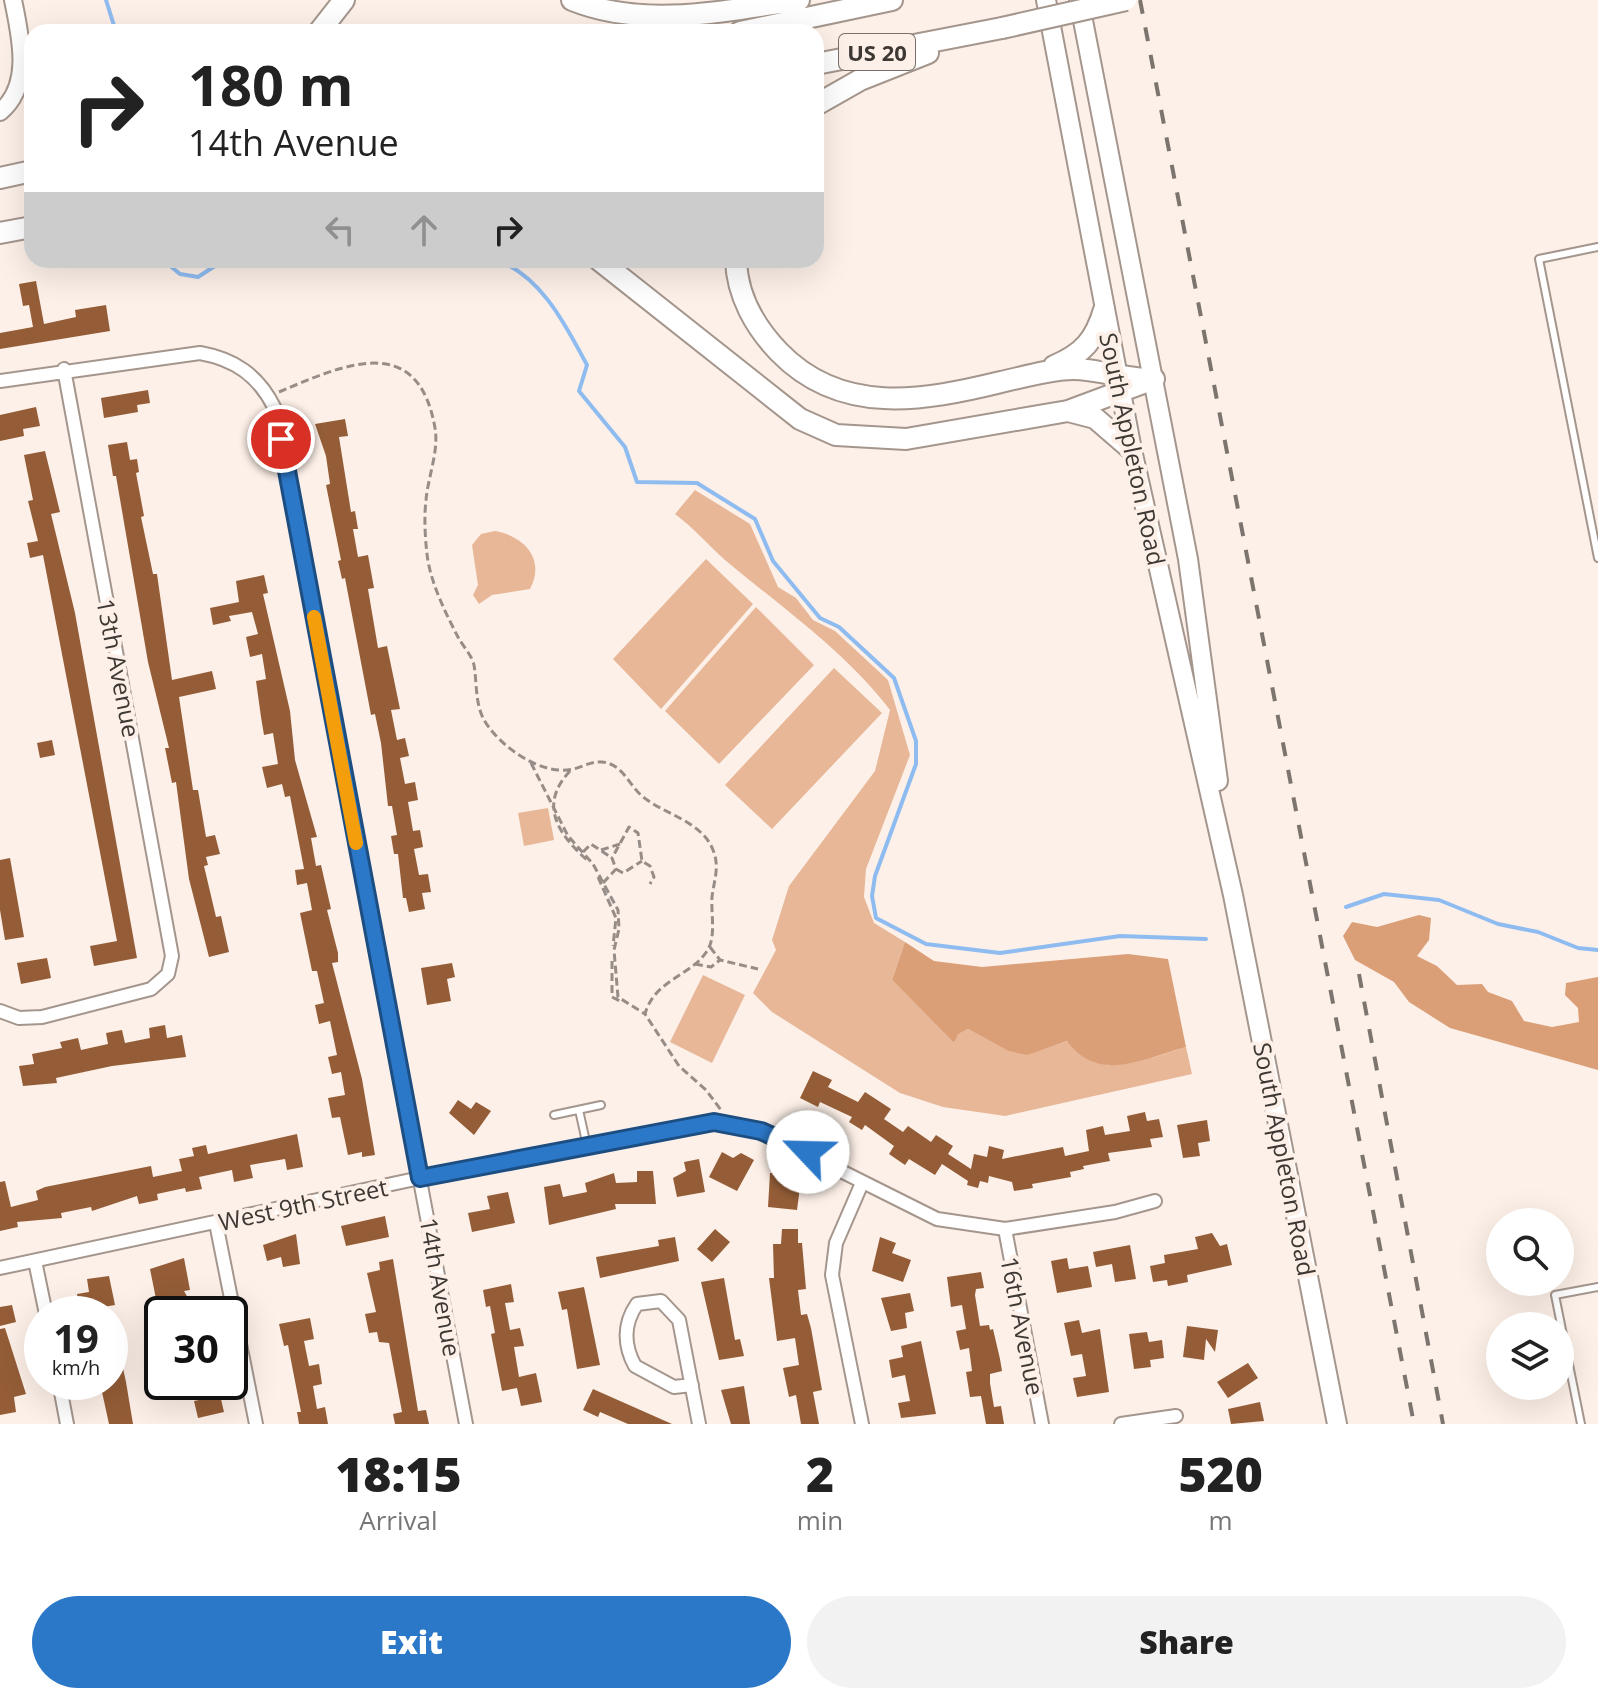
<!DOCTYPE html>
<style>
body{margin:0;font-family:"Open Sans",sans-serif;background:#f2f2f2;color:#222;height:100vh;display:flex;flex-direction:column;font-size:30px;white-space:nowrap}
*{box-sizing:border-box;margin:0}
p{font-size:26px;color:#767676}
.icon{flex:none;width:44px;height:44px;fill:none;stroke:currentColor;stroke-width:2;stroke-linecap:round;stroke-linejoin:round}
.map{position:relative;height:1424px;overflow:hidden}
.side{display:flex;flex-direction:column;background:#fff;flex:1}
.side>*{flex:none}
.guide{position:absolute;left:24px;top:24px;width:800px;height:244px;border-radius:24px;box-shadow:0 8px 32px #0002;background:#fff;color:#222;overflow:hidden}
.tools{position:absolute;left:1486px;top:1208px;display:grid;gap:16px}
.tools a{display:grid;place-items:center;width:88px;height:88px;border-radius:50%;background:#fff;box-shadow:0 8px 32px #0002;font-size:40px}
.speed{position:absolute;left:24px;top:1296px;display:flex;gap:16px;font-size:40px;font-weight:700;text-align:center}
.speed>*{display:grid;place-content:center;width:104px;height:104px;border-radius:50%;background:#fff;box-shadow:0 8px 32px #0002;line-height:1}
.speed small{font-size:20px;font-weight:400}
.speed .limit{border:4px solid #111;border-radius:12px;background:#fff;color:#111}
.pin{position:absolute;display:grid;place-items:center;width:68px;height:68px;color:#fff;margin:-34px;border:4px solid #fff;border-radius:50%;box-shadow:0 2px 8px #0007}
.me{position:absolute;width:88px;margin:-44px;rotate:294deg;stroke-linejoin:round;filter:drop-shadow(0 0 6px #0008)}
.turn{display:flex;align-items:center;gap:28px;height:168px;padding:0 32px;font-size:36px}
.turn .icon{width:104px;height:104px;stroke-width:2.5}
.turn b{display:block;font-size:56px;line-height:68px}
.lanes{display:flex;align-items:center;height:76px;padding:0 32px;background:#0003;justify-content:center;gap:40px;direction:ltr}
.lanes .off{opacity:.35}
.eta{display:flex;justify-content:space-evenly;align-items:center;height:136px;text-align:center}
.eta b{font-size:48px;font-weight:800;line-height:56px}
.cta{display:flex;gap:16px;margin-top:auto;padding:16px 32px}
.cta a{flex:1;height:92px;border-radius:48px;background:#2c78c8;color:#fff;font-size:32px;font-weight:800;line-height:92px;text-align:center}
.cta a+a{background:#f2f2f2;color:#222}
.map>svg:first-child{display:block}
.green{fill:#e7b798}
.forest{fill:#db9f78}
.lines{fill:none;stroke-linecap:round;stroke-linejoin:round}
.stream{stroke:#8fbcf0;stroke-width:4}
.building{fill:#945d37}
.service-casing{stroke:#a5968d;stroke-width:10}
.minor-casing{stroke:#a5968d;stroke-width:16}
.tertiary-casing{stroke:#a5968d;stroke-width:20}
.secondary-casing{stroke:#a5968d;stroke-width:22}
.primary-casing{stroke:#a5968d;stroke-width:24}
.path{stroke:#978d88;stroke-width:3;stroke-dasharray:8 4;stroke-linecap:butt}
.service{stroke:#fff;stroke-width:6}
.minor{stroke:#fff;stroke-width:12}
.tertiary{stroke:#fff;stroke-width:16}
.secondary{stroke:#fff;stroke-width:18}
.primary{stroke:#fff;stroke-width:20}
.rail{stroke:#7c746e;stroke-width:4;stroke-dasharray:14 14;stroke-linecap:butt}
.primary-bridge-casing{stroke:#a5968d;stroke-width:24;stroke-linecap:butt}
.primary-bridge{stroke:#fff;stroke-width:20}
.route-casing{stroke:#1d4e82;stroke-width:20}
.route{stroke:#2c78c8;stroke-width:14}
.slow{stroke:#f59e0b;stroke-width:14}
.labels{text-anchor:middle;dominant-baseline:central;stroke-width:8;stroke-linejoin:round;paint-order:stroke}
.shield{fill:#fdf0e8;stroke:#776f6a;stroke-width:2}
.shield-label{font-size:22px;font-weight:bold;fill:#3e3834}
.street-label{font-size:24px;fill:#3e3834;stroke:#fdf0e8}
</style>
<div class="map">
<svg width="1598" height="1424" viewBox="0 0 1598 1424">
<rect width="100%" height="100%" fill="#fdf0e8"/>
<path class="green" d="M695,490L750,524L778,587L796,598L813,620L835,631L888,680L910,755L866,869L864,897L874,923L905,942L892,980L954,1043L957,1034L968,1029L1008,1051L1027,1054L1068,1041C1097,1083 1145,1059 1186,1047L1192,1074L1005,1116L943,1107L900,1093L772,1012L753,993L776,950L772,940L789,886L875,771L890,710C845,651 781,607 725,560C708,545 694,528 675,514Z
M495,531C524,536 546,559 530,589L492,595L479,604L473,595L478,585L472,545L481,534Z
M706,559L753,604L661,709L613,659Z
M756,607L814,665L719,764L665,711Z
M834,668L882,713L772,829L725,785Z
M548,808L554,840L524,846L518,813Z
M703,975L745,995L712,1063L670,1042Z"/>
<path class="forest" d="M1419,915L1431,918L1429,940L1417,956L1437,966L1457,985L1482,984L1488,992L1512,1001L1524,1021L1552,1027L1579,1022L1578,1008L1565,995L1566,983L1598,977V1070L1450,1028L1409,1002L1394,982L1355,960L1343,936L1352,922L1377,927Z
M905,942L934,961L982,967L1128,954L1168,959L1186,1047C1143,1059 1099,1084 1067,1041L1027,1055L1008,1051L968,1029L958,1034L954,1043L892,980Z"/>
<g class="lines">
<path class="stream" d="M106,0L116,32
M163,260L180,274L198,277L224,260
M496,260C541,275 566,326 587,365L579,391L625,447L637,482L697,483L755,519L773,561L820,618L839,627L894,678L916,741V764L875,876L872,896L876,918L926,944L1000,953L1120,936L1206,939
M1346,907L1384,894L1439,900L1498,924L1538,932L1578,948L1598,950"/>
</g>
<path class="building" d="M36,281L44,324L76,317L75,310L106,305L110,331L0,349V333L33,327L29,305L23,306L19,284Z
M148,390L150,403L137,405L138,412L104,418L101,398Z
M36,407L40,426L23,429L24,436L0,441V415Z
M345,419L348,436L339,437L351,512L355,511L358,529H353L358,557L368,555L374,588L368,589L378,648L387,646L400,709L391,710L397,740L405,738L409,756L400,758L405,784L415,782L418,800L408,802L413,831L420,830L423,847L414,849L419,875L428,874L431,892L422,893L425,909L409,912L406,898H403L398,854H394L391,836L397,835L392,806H388L381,743L375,714L371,715L345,578L342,579L338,561L341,560L326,485L330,484L326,456L315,424Z
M127,442L130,460L137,459L139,472L136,473L144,516L141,517L153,574H157L172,680L212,671L216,689L179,697L193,790H198L206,837L215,835L220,854L206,857L208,865L204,866L216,917L221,916L229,952L209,957L189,879L176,782L172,783L165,748H169L148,662L116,476H113L108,445Z
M45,451L60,512L51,514L75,613L137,958L94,966L90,946L117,941L43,555L30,558L27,543L38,541L28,501L33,500L24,455Z
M264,575L268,593L263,594L290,711L295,760L317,837L311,838L316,866L321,865L331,909L327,910L338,953V962L332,963L362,1079L375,1155L362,1157V1152L348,1155L340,1117L332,1118L328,1098L345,1095L341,1072L332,1074L328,1057L337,1055L330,1021L319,1024L315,1005L324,1003L317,971H312L300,913L312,910L307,883L297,885L295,870L304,869L290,796L285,797L282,784L267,788L262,767L278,764L273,733L264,735L261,717L256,681L266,679L262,654L250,657L246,637L258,634L252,612L229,616L231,621L213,625L210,608L239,602L236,581Z
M52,740L55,755L40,758L37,743Z
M10,858L24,937L5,940L0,910V860Z
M47,958L51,978L21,984L17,963Z
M452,963L455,977L447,979L451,1001L427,1005L421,968Z
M165,1025L167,1038L182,1035L186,1057L112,1066L56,1078L57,1083L23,1086L19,1066L34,1064L32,1054L62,1048L60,1042L78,1038L81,1050L108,1044L106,1033L122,1030L125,1043L150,1038L149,1028Z
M813,1071L832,1080L828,1087L858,1102L865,1092L891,1109L884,1119L903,1132L908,1126L931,1142L936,1135L953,1146L948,1154L971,1169L974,1154L987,1157L989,1146L1004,1150L1002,1159L1063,1147L1065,1156L1089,1151L1086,1130L1103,1126L1105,1135L1130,1131L1127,1116L1145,1112L1147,1121L1159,1119L1163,1137L1150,1139L1152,1147L1108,1153L1110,1161L1083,1166L1084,1169L1070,1172L1071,1177L1032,1184L1033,1188L1014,1191L1012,1182L989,1176L988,1183L980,1181L978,1188L967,1185L968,1181L942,1164L935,1175L909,1159L905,1165L889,1154L894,1146L865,1125L862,1130L849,1122L852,1117L820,1102L818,1107L800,1098Z
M458,1100L471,1109L476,1102L491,1111L474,1135L449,1113Z
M1207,1120L1210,1141L1198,1143L1200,1156L1183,1158L1177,1125Z
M297,1134L303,1167L287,1170L285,1159L250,1165L253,1178L234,1182L232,1170L199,1177L202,1189L186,1192L185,1188L157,1194L158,1200L139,1204L137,1196L92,1211L91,1207L61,1213L62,1218L17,1222L18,1227L0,1231V1182L5,1181L11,1207L38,1200L36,1191L45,1187L151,1166L153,1177L182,1171L179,1159L194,1156L192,1148L206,1145L208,1154Z
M722,1152L733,1158L741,1153L754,1160L737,1191L709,1177Z
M699,1159L705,1192L677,1197L673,1178L686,1171L684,1162Z
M637,1171H653L656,1204H615L616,1209L549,1225L544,1187L560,1184L563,1197L587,1192L585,1183L614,1173L616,1183L637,1182Z
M770,1173L789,1174L788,1187H800L797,1210L768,1207Z
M508,1192L515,1223L472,1232L468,1213L490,1209L487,1196Z
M385,1216L389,1237L346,1246L341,1226Z
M715,1229L730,1242L712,1262L697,1249Z
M782,1229H798V1243H802L806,1289L798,1290L801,1315L807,1314L811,1328L822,1390L813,1392L819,1424H801L796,1395L789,1397L783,1368L799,1365L795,1338L777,1341L769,1278H774L773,1244H781Z
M1212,1233L1220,1246L1227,1244L1232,1265L1187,1275L1188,1282L1168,1286L1167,1280L1153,1282L1150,1266L1165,1263L1164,1255L1198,1249L1195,1237Z
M296,1234L300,1264L283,1267L281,1257L267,1261L263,1245Z
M675,1237L679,1261L600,1278L596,1257L659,1246L658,1240Z
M880,1237L896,1243L892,1253L911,1260L903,1282L872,1271Z
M1130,1245L1136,1279L1115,1282L1112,1264L1096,1267L1093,1252Z
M184,1258L190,1290L184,1291L197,1314H159L150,1269Z
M1067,1258L1069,1269L1088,1266L1092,1287L1057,1293L1051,1261Z
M393,1259L418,1411L426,1410L429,1424H395L393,1414L402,1412L389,1343L379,1342L377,1332L369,1333L365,1314L376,1312L367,1273L380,1270L379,1262Z
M981,1272L984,1288L976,1289L975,1295L980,1326L989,1325L990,1330L993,1329L1000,1359L1002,1371L990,1374V1383L994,1407L1001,1406L1004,1424H986L981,1396L970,1397L966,1372L972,1371L969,1348L960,1350L956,1331L966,1329L962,1305L951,1307L947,1277Z
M109,1276L115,1305L80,1311L77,1294L89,1292L87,1279Z
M724,1278L735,1340L740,1339L744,1356L719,1360L701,1282Z
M511,1284L514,1302L505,1303L510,1330L520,1328L524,1346L514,1347L519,1377L536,1373L542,1402L521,1406L517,1388L502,1391L491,1334L495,1333L490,1306L486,1307L483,1290Z
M584,1287L600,1365L577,1369L567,1309L562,1310L558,1292Z
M910,1293L914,1311L905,1313L907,1328L891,1331L881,1298Z
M12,1305L16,1322L0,1326V1307Z
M310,1318L314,1339L304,1341L309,1366L319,1364L322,1384L313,1386L317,1409L325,1407L328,1424H299L297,1412H301L288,1345L284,1346L279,1324Z
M1079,1320L1082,1333L1100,1329L1109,1392L1077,1397L1073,1378L1086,1376L1082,1354L1071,1356L1064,1323Z
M1187,1326L1218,1330L1215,1352L1206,1339L1204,1360L1183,1357Z
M5,1328L26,1394L14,1397L16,1412L0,1415V1329Z
M1147,1332L1149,1342L1162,1340L1164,1358L1150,1360L1151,1367L1134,1369L1129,1334Z
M921,1341L936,1414L901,1418L898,1403L910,1401L905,1375L892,1378L889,1360L903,1357L901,1346Z
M121,1359L126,1382L133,1424H109L102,1392L92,1395L89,1382H110V1361Z
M1248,1363L1258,1378L1228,1398L1217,1382Z
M217,1382L224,1412L198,1418L194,1401L204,1399L201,1385Z
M744,1386L750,1424H731L721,1390Z
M593,1389L672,1424H628L600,1412L598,1417L583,1410Z
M1260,1402L1264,1421L1231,1424L1228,1409Z"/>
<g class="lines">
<defs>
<path id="service" d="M1598,247L1539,259L1598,558
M579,1110L587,1146
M554,1115L601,1105
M1581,1424L1555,1295L1598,1287"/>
<path id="minor" d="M0,381L200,353C234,359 258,375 274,407L466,1424
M0,1011L19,1018L42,1017L151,989L168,974L172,956L64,369
M216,1223L256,1424
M1005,1229L1042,1424
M35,1261L46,1314
M0,1268L420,1178L714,1122L761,1131L937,1219L1005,1229L1115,1212L1155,1201
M59,1382L67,1424
M692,1385L674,1387L635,1366C624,1346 623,1324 637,1304L661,1301L679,1320L699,1424
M862,1424L832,1275L836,1243L862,1183
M1121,1424L1176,1416"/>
<path id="tertiary" d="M0,112C33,85 20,35 13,0"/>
<path id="secondary" d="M1046,0L1132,450L1233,895L1337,1424
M1079,0L1188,559L1218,781"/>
<path id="primary" d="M572,0C643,29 725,11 799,0
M319,32L344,0
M740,32L892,0
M816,64L1002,28
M816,105L860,80L928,53
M0,178L32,171
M0,233L32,227
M599,260L800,419L836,435L906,439L1068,411L1154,379
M736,260C737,295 755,327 779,352C841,416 923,401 1001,382C1024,377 1050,369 1073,369C1097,369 1122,378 1146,379
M1054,366C1083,354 1095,340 1104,310
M1068,411L1095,418L1132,450"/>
</defs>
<use href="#service" class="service-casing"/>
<use href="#minor" class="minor-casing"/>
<use href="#tertiary" class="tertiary-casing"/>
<use href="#secondary" class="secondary-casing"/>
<use href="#primary" class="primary-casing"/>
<path class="path" d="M279,392C343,365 418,330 435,428C439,451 428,477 426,500C424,517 425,537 427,554C430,582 446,614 459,639C464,647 472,656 474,665C477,683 475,701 483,718C497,745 542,777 573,769C583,767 591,761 602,762C623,764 628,784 642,796C663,814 702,821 713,850C720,867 714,880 712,897C711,912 715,932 710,945C698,975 655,977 645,1014L679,1066L706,1090L721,1110
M531,763L568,836L593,864L618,910L619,929L614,950L618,997L645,1014
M570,771C538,805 558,834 588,861
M601,850L620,844
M583,852L591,844L612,858
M616,869L623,873L642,861
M598,877L616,918L613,946
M603,883L616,869L612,858L629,827L638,833L642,861L650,866L654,877L650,884
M710,947L720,960L758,969
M612,961V997L620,1001
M695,964L711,967L720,960"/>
<use href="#service" class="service"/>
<use href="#minor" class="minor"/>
<use href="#tertiary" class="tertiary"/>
<use href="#secondary" class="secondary"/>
<use href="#primary" class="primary"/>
<path class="rail" d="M1140,0L1414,1424
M1359,974L1443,1424"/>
<defs>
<path id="primary-bridge" d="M1002,28L1126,0"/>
</defs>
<use href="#primary-bridge" class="primary-bridge-casing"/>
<use href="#primary-bridge" class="primary-bridge"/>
</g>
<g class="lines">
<defs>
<path id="route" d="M281,439L420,1178L714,1122L761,1131L808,1152"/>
</defs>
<use href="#route" class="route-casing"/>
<use href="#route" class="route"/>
<path class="slow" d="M314,617L356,843"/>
</g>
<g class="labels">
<rect class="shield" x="839" y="34" width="76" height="36" rx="6"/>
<g class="shield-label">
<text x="877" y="52">US 20</text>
</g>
<g class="street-label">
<text transform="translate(1133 449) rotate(78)">South Appleton Road</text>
<text transform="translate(119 668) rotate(79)">13th Avenue</text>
<text transform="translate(1285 1159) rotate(79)">South Appleton Road</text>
<text transform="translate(303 1204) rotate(-12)">West 9th Street</text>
<text transform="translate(441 1287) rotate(80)">14th Avenue</text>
<text transform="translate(1023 1326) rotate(79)">16th Avenue</text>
</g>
</g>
</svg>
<div class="tools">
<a><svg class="icon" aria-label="search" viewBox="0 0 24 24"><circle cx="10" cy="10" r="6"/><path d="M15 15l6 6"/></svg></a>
<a><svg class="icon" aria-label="layers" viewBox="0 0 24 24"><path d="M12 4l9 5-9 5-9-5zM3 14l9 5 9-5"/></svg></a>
</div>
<div class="speed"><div>19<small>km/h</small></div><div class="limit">30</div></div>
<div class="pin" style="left:281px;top:439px;background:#d93025"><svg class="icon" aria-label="arrive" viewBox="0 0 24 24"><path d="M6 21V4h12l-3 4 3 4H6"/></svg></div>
<svg class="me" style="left:808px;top:1152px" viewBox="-20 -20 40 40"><circle r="19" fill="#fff"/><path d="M0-13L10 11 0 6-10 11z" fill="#2c78c8"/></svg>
<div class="guide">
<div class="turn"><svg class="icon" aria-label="right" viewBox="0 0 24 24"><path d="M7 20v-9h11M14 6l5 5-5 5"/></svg><div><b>180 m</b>14th Avenue</div></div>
<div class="lanes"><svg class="icon off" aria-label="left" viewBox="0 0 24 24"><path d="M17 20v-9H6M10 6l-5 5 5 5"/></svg><svg class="icon off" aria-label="ahead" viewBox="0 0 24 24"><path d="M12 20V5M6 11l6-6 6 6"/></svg><svg class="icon" aria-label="right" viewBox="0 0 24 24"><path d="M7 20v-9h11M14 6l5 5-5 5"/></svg></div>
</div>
</div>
<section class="side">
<div class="eta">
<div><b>18:15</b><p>Arrival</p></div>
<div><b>2</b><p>min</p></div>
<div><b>520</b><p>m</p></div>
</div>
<div class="cta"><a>Exit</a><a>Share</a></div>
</section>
